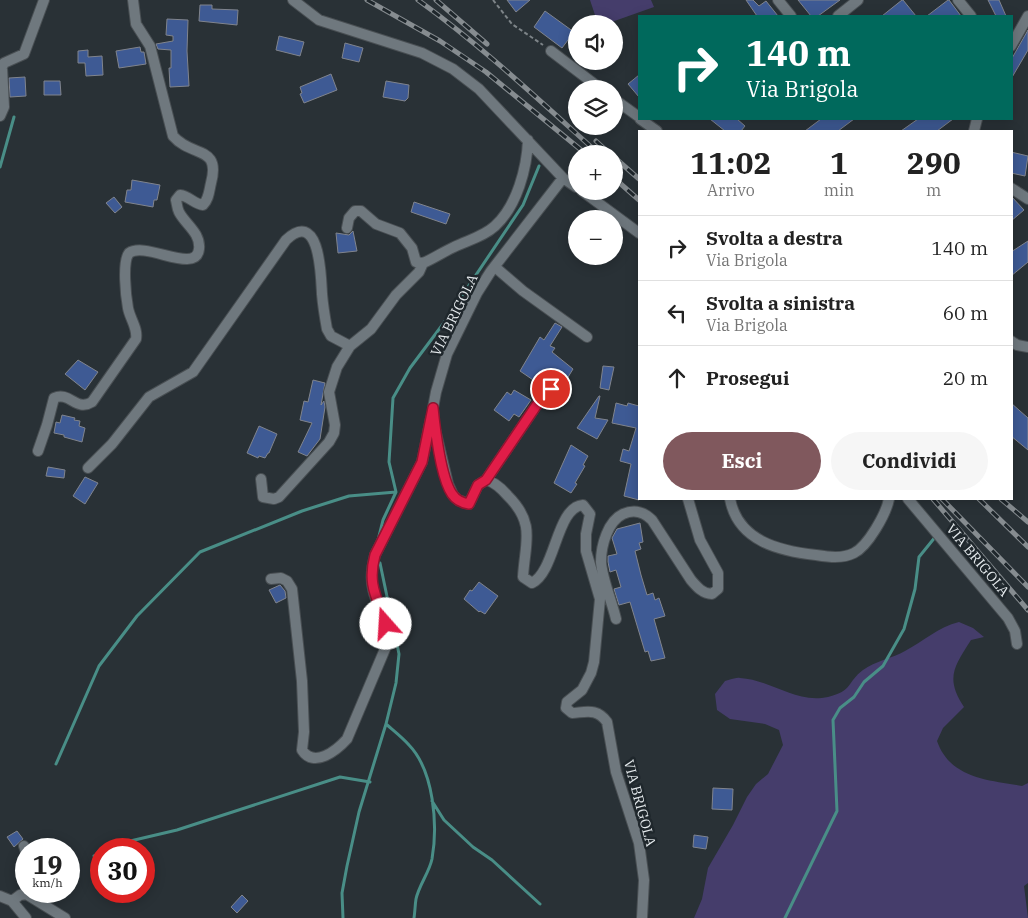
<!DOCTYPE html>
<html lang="it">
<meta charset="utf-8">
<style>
body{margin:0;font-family:"IBM Plex Serif",serif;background:#f6f6f6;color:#222;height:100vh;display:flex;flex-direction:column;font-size:19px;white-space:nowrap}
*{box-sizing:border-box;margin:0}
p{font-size:16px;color:#767676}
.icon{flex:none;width:28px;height:28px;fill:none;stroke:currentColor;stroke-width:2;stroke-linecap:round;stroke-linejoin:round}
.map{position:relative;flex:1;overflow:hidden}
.sheet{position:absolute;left:638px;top:130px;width:375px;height:370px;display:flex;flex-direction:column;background:#fff;border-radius:0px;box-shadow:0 2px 12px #0003}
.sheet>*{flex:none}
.hud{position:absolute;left:638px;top:15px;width:375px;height:105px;border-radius:0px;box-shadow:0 2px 12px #0003;background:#00695c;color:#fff;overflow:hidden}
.fabs{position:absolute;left:568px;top:15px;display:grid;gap:10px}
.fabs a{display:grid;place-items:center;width:55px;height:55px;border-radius:50%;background:#fff;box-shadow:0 2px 12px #0003;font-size:25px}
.speed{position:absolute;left:15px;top:838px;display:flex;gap:10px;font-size:25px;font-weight:700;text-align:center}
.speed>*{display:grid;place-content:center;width:65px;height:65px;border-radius:50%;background:#fff;box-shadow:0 2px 12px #0003;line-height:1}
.speed small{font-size:12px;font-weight:400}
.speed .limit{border:8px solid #d22;background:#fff;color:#111}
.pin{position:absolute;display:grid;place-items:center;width:42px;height:42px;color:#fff;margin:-21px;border:2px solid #fff;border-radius:50%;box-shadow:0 1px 5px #0007}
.me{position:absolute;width:55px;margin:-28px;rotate:341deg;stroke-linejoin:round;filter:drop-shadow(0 0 4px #0008)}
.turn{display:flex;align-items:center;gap:18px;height:105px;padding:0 25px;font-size:22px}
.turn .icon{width:65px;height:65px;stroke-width:2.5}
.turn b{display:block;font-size:35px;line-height:42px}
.eta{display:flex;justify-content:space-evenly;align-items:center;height:85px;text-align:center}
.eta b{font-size:30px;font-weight:800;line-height:35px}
.action{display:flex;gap:10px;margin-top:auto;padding:10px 25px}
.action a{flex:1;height:58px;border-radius:30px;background:#80585d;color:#fff;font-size:20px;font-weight:800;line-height:58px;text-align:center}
.action a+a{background:#f6f6f6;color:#222}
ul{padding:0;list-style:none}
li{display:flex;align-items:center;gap:15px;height:65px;padding:0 25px;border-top:1px solid #e0e0e0}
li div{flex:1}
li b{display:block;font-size:19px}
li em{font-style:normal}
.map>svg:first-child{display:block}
.green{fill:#453d6b}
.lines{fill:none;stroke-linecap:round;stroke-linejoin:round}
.stream{stroke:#498e87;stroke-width:3}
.building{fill:#3e5a94;stroke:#80848d}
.minor-casing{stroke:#494f53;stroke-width:12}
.path{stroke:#7d8488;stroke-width:2;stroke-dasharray:4 2.5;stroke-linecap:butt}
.minor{stroke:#6f787e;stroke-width:10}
.rail-casing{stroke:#868c90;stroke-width:5}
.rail{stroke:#1f272c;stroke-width:3;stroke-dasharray:9;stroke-linecap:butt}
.route-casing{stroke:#92132f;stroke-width:12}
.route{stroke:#e11d48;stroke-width:9}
.labels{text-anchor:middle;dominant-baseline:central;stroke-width:5;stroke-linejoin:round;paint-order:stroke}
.street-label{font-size:14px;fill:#e5eaed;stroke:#1f272c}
</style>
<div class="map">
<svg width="1028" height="918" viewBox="0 0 1028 918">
<rect width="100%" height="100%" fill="#293136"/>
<path class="green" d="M590,0H651L654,7L606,24H598Z
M959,622L973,628L984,637L971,640C954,667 945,678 964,707L943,728L937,741C950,778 987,780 1022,786L1028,783V883L1024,886L1028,918H694L702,899L708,868L733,825L747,797L756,784L768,774L783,745L779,730L765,724L730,719L717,710L715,694L725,681C730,680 736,677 740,678C772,680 795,704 828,697C853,691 847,682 863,670C875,661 893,658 905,651C924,641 938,627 959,622Z"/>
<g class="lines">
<path class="stream" d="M0,167L14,117
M378,540L383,520L396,492L389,462L393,398L410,368L443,324L523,205L539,166
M386,724C394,731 402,737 409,745C434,771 438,825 432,859C429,873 419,885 416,899C415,905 415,912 414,918
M56,764L99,666L137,616L200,552L302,511L349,496L396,492
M432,801L444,820L473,847L492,860L540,904
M110,849L126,842L177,830L340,777L370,782
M94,856L101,853
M343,918L342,893L347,866L359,812L386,724L396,683L399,654L380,563
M785,918L837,811L833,720L840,708L854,697L864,682L883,666L904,629L915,589L919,557L936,536"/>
</g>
<path class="building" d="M507,0H530L516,12Z
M746,0H753L759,6L766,1L778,16H757Z
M798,0H840L818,16H811Z
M903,0L916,16H882L902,0Z
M949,0L961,16H927L948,0Z
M988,0H999L1006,16H996Z
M200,5H212V9L238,10L237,25L199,21Z
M545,11L574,32L562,48L534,27Z
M167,19L188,20L187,51L189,86L170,87L169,68H171V50L158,49L156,44L173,41V36L166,35Z
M1028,30V50L1011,79V60Z
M279,36L304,42L300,56L276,50Z
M345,43L363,48L359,62L342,58Z
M140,47L141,52H144L146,64L119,68L116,51Z
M88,50V57L102,56L103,75L86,76L85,63H78V51Z
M331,74L337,90L304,103L300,94L302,93L300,87Z
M639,75V97L628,84Z
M25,77L26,96L10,97L9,78Z
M44,81H60L61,95H44Z
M386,81L409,85L408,98L405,101L383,97Z
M710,119H737L745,126L741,131H725Z
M821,119H854L838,131H805Z
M918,119H953L937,131H901Z
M1011,152L1028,156L1025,176L1011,173Z
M132,180L160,185L157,200H154L153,207L125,202L127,190H131Z
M1011,196L1024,210L1011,221Z
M114,197L122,207L115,213L106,203Z
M414,202L450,214L446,224L411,212Z
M353,231L357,251L338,253L336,233L349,235Z
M1028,241V262L1011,276V252Z
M555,323L562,327L550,346L555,348L552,352L573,369L565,382L561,380L557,385L552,382L546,384L541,380L539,384L520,371L540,337L544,340Z
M78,360L98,372L85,390L65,374Z
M603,366L614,367L609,390L600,388Z
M313,380L325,383L321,405L324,401L325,407L320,439L307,456L298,452L312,423L300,420L304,401L308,402Z
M514,390L531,400L519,417L514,414L509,421L494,410L507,392L511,395Z
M599,396H600L595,418L608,420L597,439L577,428Z
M616,403L627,406L628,403L639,406V500L624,496L631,464L620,461L623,449L629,451L636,428L612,423Z
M1011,403L1028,418V450L1011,436Z
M62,415L75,418L74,420L80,421L79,426L85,428L82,442L64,437V435L54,433L56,422L60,423Z
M259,426L277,434L269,453H268L265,458L259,456L258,458L247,453Z
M571,445L588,456L583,465L585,466L575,483L577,484L571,493L554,483Z
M48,467L65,470L64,478L46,476Z
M85,477L98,483L85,504L73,496Z
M640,523L643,542L639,543L641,549L635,551L641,575L647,595L653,593L655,600L659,598L665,616L654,619L665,658L651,661L648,651L645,652L630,602L619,605L614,589L621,587L616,570L610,572L608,562V556L617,554L612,538L617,529Z
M479,582L498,596L485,614L480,611L479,612L464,599L470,590L472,591Z
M280,585L285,591L286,598L276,603L269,590Z
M713,788L733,789L732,810L712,809Z
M17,831L23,839L14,847L7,837Z
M694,835L708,837L706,849L693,847Z
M242,895L248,901L237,913L231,907Z"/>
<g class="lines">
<defs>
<path id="minor" d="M293,0L319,20L422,53L453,69L479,89L563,178L576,187
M778,0L791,16
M958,0L971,16
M838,16L858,0
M1011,46L1028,16
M551,51L601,89
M614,99L639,117
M0,116L4,107L2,67L4,63L24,54L44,0
M640,119L657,131
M974,131L977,119
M563,178L491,271L477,293L447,354L436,392L433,408L434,425L448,484L453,495L458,500L469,504L478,485L486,480C495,482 502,489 508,496C536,524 525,542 523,577L532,583C556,571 556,507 583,505L590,514L586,534V551L600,599L594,662L591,673L582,690L567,702L566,708L572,713C587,712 597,708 607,722L616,772L639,843L644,880L642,918
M1011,188L1028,199
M582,191L639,233
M347,228L349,218L355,211H361L376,224L400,233L412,248L416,262L423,263
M495,267L523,291L587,337
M1011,341L1017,345L1028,347
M38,451L47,425L54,398C70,391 76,412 92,402L136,339C138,328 130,319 128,308C126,297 122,262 129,253C146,241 196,275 199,249C201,233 185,224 179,212C177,208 177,204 176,200L180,195C189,196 194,204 203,205C209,199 209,191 211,183C221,145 192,158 173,136L150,46L136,24L133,0
M88,468L112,444L149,397L193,372L286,240C320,208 321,276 322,294C323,306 325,318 327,329L331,336L350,346
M261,479L263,497L274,499L279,497L329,442L334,433L335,425L329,392L337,367L350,346L371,329L396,295L419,272L423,263C433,259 443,252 454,247C468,240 483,237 495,226C517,206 527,168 528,140
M486,480L536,406L551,389
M730,499C738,541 779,551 816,555C829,557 842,559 854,553C868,546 886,514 889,499
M908,499L1008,618L1015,631L1017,644
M271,579L281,578L287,581L292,589L302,681L304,732L302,750C314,769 337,750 347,739L385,649C392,622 378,613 373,589C370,577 372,566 375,555L422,462L431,418
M616,619C612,602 602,578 601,562C601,545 608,521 623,514C634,509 644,512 652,520L691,580C697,587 703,594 712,594L718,589V573L700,540L688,499
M24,846L26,852
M0,896L12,901L26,918
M12,901L20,895L26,894L65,918"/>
</defs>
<use href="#minor" class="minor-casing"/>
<path class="path" d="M493,0L512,24L543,45"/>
<use href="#minor" class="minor"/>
<defs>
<path id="rail" d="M367,0L440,41L486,72L586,154
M418,0C483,47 540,101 599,154
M436,0L487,44
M596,141L610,154
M614,157L639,179
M614,178L639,200
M933,499L1028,610
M942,499L1028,587
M979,499L1028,547
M1001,499L1028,522"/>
</defs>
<use href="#rail" class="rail-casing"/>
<use href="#rail" class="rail"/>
</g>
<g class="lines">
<defs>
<path id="route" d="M386,624C377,597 367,585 375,555L422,462L433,408C435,428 441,478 452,494C456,500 462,503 469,504L478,485L486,480L536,406L551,389"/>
</defs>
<use href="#route" class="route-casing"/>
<use href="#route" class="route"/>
</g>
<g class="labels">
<g class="street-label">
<text transform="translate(454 315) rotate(-64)">VIA BRIGOLA</text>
<text transform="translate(978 560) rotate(50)">VIA BRIGOLA</text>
<text transform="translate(640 803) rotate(75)">VIA BRIGOLA</text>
</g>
</g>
</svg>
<div class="fabs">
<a><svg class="icon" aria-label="sound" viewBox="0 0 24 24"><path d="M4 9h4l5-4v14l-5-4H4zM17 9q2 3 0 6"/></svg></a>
<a><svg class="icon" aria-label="layers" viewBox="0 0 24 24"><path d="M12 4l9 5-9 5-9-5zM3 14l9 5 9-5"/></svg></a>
<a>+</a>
<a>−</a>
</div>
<div class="speed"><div>19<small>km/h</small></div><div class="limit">30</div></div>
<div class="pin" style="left:551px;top:389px;background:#d93025"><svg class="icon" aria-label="arrive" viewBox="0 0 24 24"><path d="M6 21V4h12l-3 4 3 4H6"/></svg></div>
<svg class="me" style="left:386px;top:624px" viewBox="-20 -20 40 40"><circle r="19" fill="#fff"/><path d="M0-13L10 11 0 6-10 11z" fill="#e11d48"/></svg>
<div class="hud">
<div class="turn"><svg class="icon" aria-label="right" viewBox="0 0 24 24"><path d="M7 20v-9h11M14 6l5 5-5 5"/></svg><div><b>140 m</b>Via Brigola</div></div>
</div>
<section class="sheet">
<div class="eta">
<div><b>11:02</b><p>Arrivo</p></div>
<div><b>1</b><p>min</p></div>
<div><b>290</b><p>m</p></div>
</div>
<ul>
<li><svg class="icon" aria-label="right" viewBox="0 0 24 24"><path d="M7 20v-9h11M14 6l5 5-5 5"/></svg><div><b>Svolta a destra</b><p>Via Brigola</p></div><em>140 m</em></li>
<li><svg class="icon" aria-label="left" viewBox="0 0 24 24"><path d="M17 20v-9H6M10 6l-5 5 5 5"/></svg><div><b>Svolta a sinistra</b><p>Via Brigola</p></div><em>60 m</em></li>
<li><svg class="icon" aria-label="ahead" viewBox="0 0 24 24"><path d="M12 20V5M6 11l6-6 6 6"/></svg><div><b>Prosegui</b></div><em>20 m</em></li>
</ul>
<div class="action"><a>Esci</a><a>Condividi</a></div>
</section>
</div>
